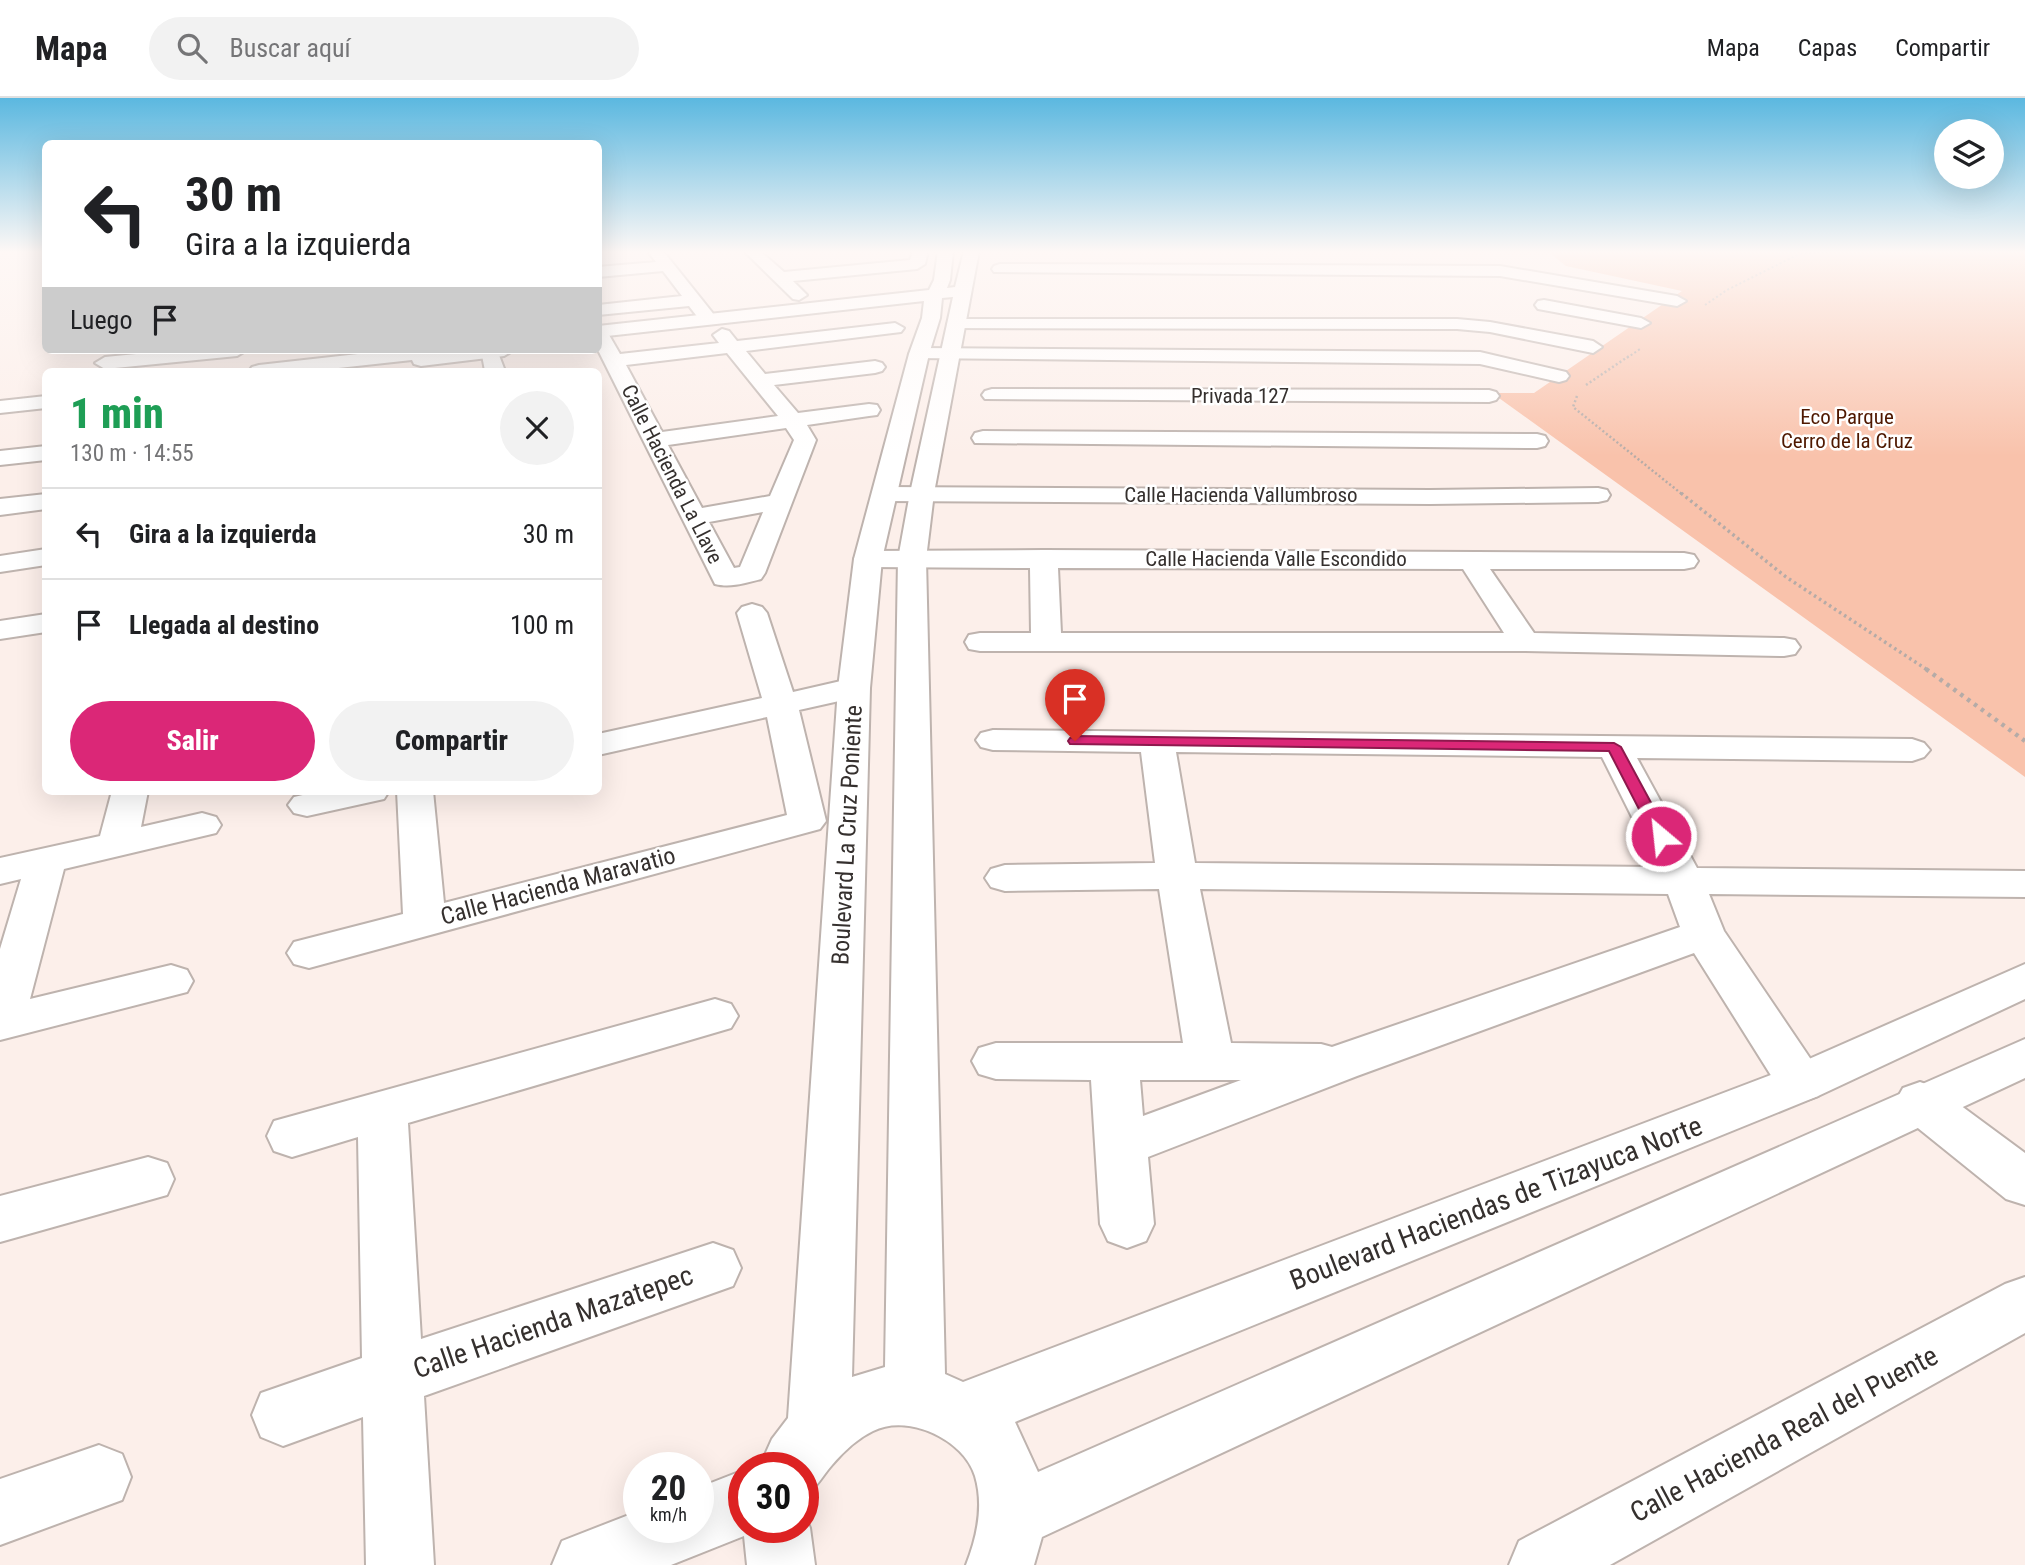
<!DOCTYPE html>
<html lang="es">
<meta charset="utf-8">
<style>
body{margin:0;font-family:"Roboto Condensed",sans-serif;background:#f2f2f2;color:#202124;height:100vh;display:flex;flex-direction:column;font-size:26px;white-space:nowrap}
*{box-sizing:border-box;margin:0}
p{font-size:23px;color:#757577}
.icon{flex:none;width:38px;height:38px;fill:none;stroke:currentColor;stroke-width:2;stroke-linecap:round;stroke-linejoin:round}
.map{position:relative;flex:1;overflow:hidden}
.drawer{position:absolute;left:42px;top:270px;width:560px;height:427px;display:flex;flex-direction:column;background:#fff;border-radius:10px;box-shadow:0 7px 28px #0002}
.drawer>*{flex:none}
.hud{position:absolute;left:42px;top:42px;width:560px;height:214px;border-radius:10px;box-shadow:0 7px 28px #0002;background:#fff;color:#202124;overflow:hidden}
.controls{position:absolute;left:1934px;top:21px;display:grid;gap:14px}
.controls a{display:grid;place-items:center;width:70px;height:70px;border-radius:50%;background:#fff;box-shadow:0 7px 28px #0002;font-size:35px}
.speed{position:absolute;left:623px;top:1354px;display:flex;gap:14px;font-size:35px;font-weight:700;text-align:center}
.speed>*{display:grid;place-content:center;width:91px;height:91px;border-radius:50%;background:#fff;box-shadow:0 7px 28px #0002;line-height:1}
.speed small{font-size:18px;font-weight:400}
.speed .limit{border:10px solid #d22;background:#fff;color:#111}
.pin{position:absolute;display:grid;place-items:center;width:60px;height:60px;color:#fff;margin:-72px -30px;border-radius:50% 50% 50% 0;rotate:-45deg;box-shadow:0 0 7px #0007}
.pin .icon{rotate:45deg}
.me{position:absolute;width:77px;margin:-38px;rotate:332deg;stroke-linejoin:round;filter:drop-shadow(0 0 5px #0008)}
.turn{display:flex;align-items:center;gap:24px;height:147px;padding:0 28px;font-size:32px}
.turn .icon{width:91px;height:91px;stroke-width:2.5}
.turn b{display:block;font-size:49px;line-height:60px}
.then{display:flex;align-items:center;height:66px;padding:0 28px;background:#0003;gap:14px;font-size:26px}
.round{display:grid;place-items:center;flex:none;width:74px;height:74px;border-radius:37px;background:#f2f2f2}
.headline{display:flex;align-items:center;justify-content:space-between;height:119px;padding:0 28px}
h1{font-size:42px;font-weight:800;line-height:52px;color:#1e9e55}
.action{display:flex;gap:14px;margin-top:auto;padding:14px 28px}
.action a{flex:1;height:80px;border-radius:42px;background:#db2777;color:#fff;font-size:28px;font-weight:800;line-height:80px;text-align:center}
.action a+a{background:#f2f2f2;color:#202124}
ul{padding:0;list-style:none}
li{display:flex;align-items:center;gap:21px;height:91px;padding:0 28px;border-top:2px solid #e0e0e0}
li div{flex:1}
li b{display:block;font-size:26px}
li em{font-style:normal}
header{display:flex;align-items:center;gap:42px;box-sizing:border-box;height:98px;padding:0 35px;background:#fff;border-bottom:2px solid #e0e0e0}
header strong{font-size:33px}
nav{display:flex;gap:38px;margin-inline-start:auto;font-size:24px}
.search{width:490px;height:63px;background:#f2f2f2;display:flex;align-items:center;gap:18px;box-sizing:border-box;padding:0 24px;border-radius:38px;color:#757577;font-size:26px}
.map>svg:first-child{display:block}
.green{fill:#f9c2ab}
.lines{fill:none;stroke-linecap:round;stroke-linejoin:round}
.minor-casing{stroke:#beb3ae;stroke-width:4}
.tertiary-casing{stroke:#beb3ae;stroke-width:4}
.path-far3{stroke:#b5aba7;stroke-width:2;stroke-dasharray:2 2.5;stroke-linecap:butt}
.path-far2{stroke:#b5aba7;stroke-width:2.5;stroke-dasharray:2 2.5;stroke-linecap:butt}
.path-far1{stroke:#b5aba7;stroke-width:3.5;stroke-dasharray:2.5 3.5;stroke-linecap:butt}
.path{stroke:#b5aba7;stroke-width:4.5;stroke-dasharray:3.5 5;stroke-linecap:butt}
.minor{fill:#fff;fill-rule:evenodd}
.tertiary{fill:#fff;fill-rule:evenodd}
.route{fill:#db2777;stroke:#8e194d;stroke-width:2}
.labels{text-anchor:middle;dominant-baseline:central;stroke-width:5;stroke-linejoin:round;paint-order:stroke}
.far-street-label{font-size:21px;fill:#35302e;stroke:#fff}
.far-park-label{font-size:21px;fill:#4f1800;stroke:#fff}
.street-label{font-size:24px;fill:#35302e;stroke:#fff}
.near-street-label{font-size:28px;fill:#35302e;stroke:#fff}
</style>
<header>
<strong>Mapa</strong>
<div class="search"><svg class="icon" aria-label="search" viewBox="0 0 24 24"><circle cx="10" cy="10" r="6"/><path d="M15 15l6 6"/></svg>Buscar aquí</div>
<nav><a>Mapa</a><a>Capas</a><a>Compartir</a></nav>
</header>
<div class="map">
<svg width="2025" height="1467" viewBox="0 0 2025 1467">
<rect width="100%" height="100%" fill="#fcefea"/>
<path class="green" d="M1547,153H2025V679L1492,295H1534L1682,193L1566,168Z"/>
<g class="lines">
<defs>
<path id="minor" d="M651,153H663L711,213L714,217L711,221H699L689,208L598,217V207L682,198L663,173L598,179V169L656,164L649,155Z
M744,153H760L784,174L910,162L913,153H928L925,166L917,171L793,183L807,197L799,202L793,201Z
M1000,166L1500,168L1677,198L1686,203L1677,208L1500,178L994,174L992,171L994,168Z
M1544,202L1641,220L1650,225L1641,230L1538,211L1535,207L1538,203Z
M956,221H1457L1490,224L1593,243L1602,249L1593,255L1490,234L1457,231L950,230L947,226Z
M895,225L904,230L901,234L746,253L765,276L875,263L882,265L885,269L882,273L875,275L774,287L798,315L869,306L877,307L880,312L877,317L869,318L807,327L816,342L765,475L761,481C746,485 730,490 715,486L598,252V229L605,230L620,256L719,245L713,237L722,231L729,233L737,243ZM727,255L778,318L662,334L626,267ZM786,330L794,342L770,398L702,410L668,347ZM763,414L740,469L734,470L709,424Z
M919,250L1480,254L1566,274L1569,278L1566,282L1559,284L1480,266L912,260L909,256Z
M178,252H247L237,258L105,271L95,265L105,259Z
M481,252H497L505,273H485Z
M992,291L1489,292L1496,294L1499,298L1496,302L1489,304L985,301L982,297L985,293Z
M983,333L1537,336L1545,338L1548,343L1545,348L1537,350L975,345L972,340L975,335Z
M46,348V362L0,367V353Z
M885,389L1430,392L1598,390L1607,392L1610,397L1607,402L1598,404L1430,406L885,403L876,401L873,396L876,391Z
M46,396V411L0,417V401Z
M46,451V467L0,474V458Z
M1044,452L1684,455L1694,457L1698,463L1694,469L1684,471H1490L1534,535L1784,540L1795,542L1800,549L1795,556L1784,558L1525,553H980L969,551L965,544L969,537L980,535H1031L1030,470L868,469L858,467L854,461L858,455L868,453ZM1058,470L1463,471L1504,535H1061Z
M752,506L762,509L767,515L793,594L854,580L866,583L870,590L866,597L799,612L826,723L820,731L309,870L294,866L287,855L294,844L403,816L397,693H433L444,805L787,717L767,619L598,657V636L762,600L737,515L742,509Z
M46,516V534L0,541V523Z
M993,632L1912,641L1924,645L1930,652L1924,659L1912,663L1637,660L1697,770L2025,773V799L1709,796L1724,833L1818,972L1825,985L1818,998L1801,1004L1784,998L1694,855L1357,978L1148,1059L1154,1126L1146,1143L1127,1150L1108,1143L1100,1126L1091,982L996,981L979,976L972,963L979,950L996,945H1183L1159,791L1005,793L991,789L985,780L991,771L1005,767L1155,765L1141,654L993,652L981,649L976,642L981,635ZM1176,654L1602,659L1657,769L1195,765ZM1200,791L1668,796L1680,829L1332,949L1321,946L1231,945ZM1140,982H1241L1143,1018Z
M112,693H148L141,729L202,715L216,719L221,727L216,735L64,771L30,901L171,867L187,872L193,883L187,894L0,942V851L21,781L0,786V760L100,738Z
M320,693H389L384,701L307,718L294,715L288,707L294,699Z
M715,901L731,906L738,918L731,930L408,1025L421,1241L713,1145L733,1152L741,1170L733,1188L424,1298L434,1467H366L363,1319L283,1348L261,1339L252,1317L261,1295L362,1260L358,1039L292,1059L274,1053L267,1038L274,1023Z
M1920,984L1937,990L2025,1055V1107L2006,1101L1903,1018L1895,1004L1903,990Z
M148,1059L167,1065L174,1081L167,1097L0,1144V1098Z
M2025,1179V1235L1610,1467H1509L1519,1443L2005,1186Z
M99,1347L122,1356L131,1379L122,1402L0,1447V1381Z"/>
<path id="tertiary" d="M938,153H953L950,182L947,190L955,189L964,153H979L934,395L926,461L945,1276L963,1284L1784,972L2025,866V901L1818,998L1015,1324L1038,1374L2025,941V980L1042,1439L1034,1467H966C977,1439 984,1408 975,1378C964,1341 907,1315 873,1333C858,1340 843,1354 832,1367C822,1378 817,1391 803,1397V1370H759L772,1341L788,1320L838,590L854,461L909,256L922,220L924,203L598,239V228L929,192L934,182ZM953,199L910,395L898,461L885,1269L852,1279L870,590L882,461L929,256L940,220L942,200Z
M394,252H514L504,258L421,268L414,266L412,262L311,273H249L252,269L259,267Z
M46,298V310L0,315V303Z
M744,1372V1430H803V1413L810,1430L815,1467H747L744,1438L671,1467H552L562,1443L639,1413V1430H698V1390Z"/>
</defs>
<use href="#minor" class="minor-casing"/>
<use href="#tertiary" class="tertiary-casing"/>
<path class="path-far3" d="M1910,153H2025
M1705,207L1727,192L1799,156L1842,153
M1627,260L1640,251"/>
<path class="path-far2" d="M1586,287L1629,258
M1577,298L1573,309L1683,397"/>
<path class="path-far1" d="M1681,395L1786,479L1929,573"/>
<path class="path" d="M1926,571L2025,643"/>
<use href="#minor" class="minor"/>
<use href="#tertiary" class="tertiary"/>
</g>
<linearGradient id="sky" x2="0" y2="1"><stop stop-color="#5bb8e0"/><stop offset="0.43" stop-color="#fef8f6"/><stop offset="1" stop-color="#fef8f6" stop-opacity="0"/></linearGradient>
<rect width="2025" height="358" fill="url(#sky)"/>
<path class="route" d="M1075,638L1614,645L1621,649L1669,738L1661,743L1655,742L1609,653L1070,646L1068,643L1070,640Z"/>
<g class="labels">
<g class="far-street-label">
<text x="1240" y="298">Privada 127</text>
<text transform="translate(672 376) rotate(63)">Calle Hacienda La Llave</text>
<text x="1241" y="397">Calle Hacienda Vallumbroso</text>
<text x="1276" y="461">Calle Hacienda Valle Escondido</text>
</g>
<g class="far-park-label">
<text x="1847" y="319">Eco Parque<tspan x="1847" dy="24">Cerro de la Cruz</tspan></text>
</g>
<g class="street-label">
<text transform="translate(847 737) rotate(-87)">Boulevard La Cruz Poniente</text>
<text transform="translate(558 788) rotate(-15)">Calle Hacienda Maravatio</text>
</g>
<g class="near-street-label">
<text transform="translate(1496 1105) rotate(-21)">Boulevard Haciendas de Tizayuca Norte</text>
<text transform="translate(553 1224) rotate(-19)">Calle Hacienda Mazatepec</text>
<text transform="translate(1784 1336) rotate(-28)">Calle Hacienda Real del Puente</text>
</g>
</g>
</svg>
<div class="controls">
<a><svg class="icon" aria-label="layers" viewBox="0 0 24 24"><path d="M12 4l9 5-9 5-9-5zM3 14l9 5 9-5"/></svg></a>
</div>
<div class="speed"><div>20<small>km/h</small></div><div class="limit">30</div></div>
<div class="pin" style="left:1075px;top:643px;background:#d93025"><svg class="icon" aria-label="arrive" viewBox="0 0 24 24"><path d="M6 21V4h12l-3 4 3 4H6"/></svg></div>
<svg class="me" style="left:1661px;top:738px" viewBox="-20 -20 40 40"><circle r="17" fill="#db2777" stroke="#fff" stroke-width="3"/><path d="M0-11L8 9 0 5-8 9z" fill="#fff"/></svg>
<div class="hud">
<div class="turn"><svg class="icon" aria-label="left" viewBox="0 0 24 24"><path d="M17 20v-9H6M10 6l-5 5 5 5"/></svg><div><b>30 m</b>Gira a la izquierda</div></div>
<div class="then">Luego<svg class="icon" aria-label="arrive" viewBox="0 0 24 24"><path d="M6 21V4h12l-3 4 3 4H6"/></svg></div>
</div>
<section class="drawer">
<div class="headline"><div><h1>1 min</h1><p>130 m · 14:55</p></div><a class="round"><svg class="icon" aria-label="close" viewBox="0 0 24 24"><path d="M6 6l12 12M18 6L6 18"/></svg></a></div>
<ul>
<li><svg class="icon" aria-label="left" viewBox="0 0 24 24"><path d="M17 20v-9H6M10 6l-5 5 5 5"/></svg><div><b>Gira a la izquierda</b></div><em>30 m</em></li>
<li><svg class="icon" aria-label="arrive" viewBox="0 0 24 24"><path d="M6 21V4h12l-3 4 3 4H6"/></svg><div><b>Llegada al destino</b></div><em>100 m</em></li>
</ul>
<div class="action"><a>Salir</a><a>Compartir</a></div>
</section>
</div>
